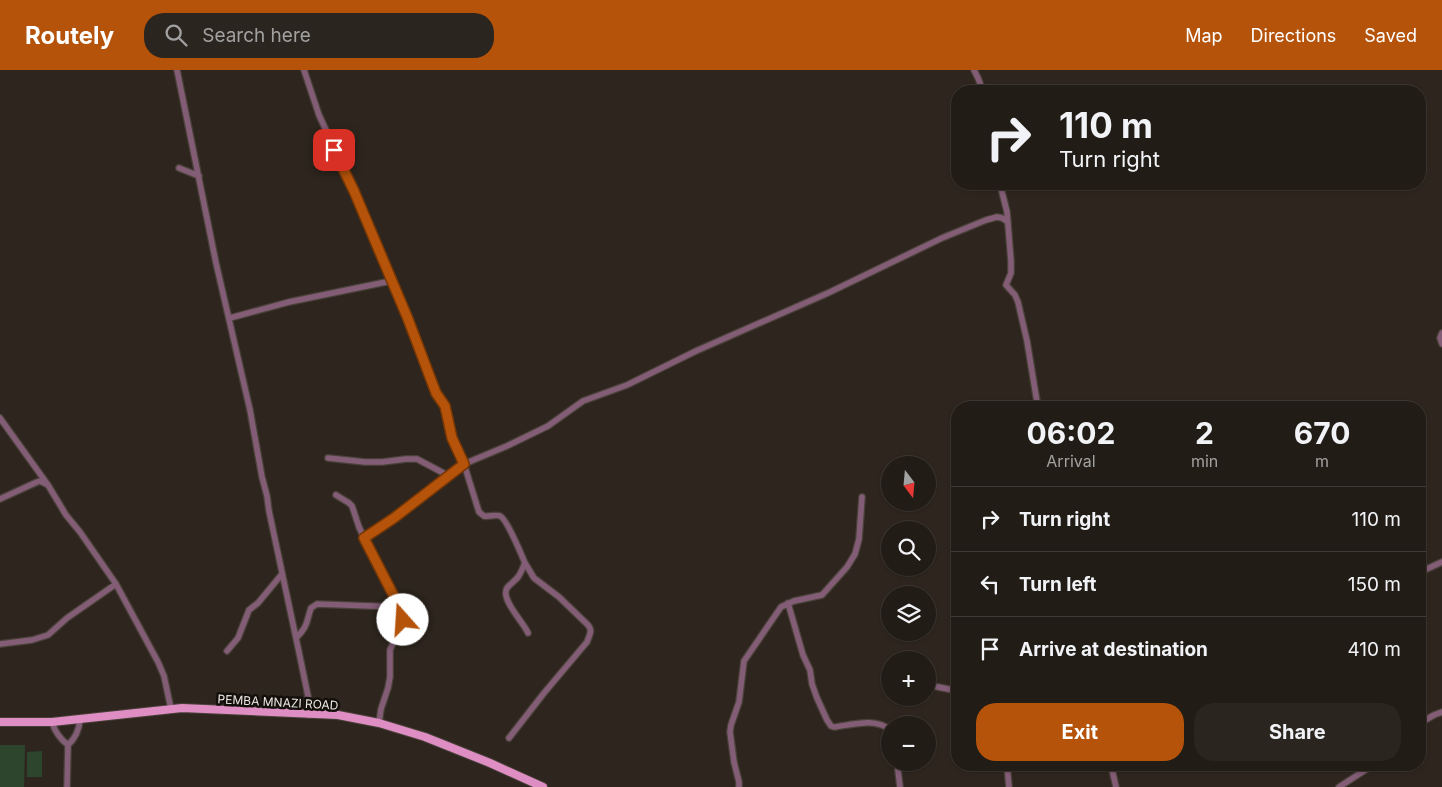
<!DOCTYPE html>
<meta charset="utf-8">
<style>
body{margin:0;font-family:Inter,sans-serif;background:#2a251f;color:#f1f3f6;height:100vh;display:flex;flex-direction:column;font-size:19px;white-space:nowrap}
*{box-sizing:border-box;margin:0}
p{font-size:16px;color:#a2a1a1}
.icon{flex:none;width:28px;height:28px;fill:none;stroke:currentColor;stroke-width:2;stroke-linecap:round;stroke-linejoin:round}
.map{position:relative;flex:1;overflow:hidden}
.sheet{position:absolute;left:951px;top:331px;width:475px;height:370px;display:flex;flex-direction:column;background:#221c16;border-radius:20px;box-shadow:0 1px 4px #0004,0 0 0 1px #3f3a35}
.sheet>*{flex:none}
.banner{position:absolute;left:951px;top:15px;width:475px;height:105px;border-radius:20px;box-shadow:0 1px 4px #0004,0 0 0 1px #3f3a35;background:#221c16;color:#f1f3f6;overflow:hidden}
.needle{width:32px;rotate:164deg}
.buttons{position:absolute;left:881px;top:386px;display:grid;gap:10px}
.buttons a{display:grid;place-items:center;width:55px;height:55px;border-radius:50%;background:#221c16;box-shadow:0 1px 4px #0004,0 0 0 1px #3f3a35;font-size:25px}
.pin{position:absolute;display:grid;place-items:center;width:42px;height:42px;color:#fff;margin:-21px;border-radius:10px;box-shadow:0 2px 8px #0006}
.me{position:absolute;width:55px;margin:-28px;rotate:341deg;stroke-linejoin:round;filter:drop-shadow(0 0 4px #0008)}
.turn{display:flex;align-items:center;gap:18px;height:105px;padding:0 25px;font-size:22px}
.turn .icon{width:65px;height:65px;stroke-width:2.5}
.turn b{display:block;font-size:35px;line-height:42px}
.eta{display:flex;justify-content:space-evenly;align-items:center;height:85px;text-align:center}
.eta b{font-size:30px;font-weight:700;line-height:35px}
.button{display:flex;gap:10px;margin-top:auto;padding:10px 25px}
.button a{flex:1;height:58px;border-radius:20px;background:#b45309;color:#fff;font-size:20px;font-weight:700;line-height:58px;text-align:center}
.button a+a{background:#2a251f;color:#f1f3f6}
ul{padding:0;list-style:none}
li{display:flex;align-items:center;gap:15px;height:65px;padding:0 25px;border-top:1px solid #3f3a35}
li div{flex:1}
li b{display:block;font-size:19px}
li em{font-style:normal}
header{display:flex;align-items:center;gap:30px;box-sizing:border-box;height:70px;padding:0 25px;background:#b45309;color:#fff}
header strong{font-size:24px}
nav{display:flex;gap:28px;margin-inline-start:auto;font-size:18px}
.search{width:350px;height:45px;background:#2a251f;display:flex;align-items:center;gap:12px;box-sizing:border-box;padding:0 18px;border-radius:20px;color:#a2a1a1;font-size:19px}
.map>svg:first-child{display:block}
.green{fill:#2d452c}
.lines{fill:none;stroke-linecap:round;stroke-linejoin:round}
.minor-casing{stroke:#494139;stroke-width:8}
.major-casing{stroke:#494139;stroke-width:10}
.minor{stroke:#835c75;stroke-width:5.5}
.major{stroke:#de8ec3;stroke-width:8}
.route-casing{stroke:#753606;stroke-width:12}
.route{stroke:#b45309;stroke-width:9}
.labels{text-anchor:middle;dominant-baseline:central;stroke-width:5;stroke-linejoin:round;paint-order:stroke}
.street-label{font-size:12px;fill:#ede7e2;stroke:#13100c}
</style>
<header>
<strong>Routely</strong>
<div class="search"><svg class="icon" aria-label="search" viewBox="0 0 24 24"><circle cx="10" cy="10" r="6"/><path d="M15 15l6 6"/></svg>Search here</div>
<nav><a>Map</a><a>Directions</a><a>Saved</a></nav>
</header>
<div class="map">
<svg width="1442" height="717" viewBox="0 0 1442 717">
<rect width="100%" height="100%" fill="#2e261e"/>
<path class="green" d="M0,675H25L24,717H0Z
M42,681V707H27V682Z"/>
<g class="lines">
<defs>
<path id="minor" d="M177,0L216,193L250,340L262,407L267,426L269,441L300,587L308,626L309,645
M304,0L319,45L354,121L407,249L435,323L445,336L452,368L464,394L479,442L484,446C489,447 496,444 500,446C507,449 521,484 525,493C523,497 521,503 518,507C515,511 510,514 507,518C500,529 524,553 528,563
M974,0L978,8L983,21
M179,98L199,106
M1000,114L1007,142L1011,191V203L1006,215L1015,225L1018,232L1027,271L1038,338
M230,248L289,232L391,211
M1442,263L1440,268L1442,274
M0,348L48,415L66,445L80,462L116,514L158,592L164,606L171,639
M328,388L365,392H382L406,389H417L449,406
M336,425L349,433L352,436L359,457L371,483L391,518L403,546V550L390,580V607L388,618L381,639L379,653
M0,429L37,412L40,411L46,414
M364,468L394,448L464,394L507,376L548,356L583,331L627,315L696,281L828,223L942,168L986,150L997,147L1002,148L1008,152
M1420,502L1442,492
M788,533L803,585L810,600L812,614L817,628L827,650L831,656L834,657C851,655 876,647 890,660
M296,568C308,556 306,553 311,538L317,534L399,537
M0,574L32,570L48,565L67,548L116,514
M227,581L238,568L249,540L258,533L282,504
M928,615L958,621
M52,652C55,662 60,669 68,675
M1420,653L1434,645L1442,642
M509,668L544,623L587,572C590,564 593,560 587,554L559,527L534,508L525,493
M897,692L900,717
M1007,695L1009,717
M1111,695L1116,717
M67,717L68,675C76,668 79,660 80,650
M739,717V712L734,692L730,662L731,655L739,632L744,591L781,537L794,531L822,525L847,497L855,484L859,469L862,427
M1339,717L1373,695"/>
<path id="major" d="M0,652H52L182,638L338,645L379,653L425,667L490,693L543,717"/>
</defs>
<use href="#minor" class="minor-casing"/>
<use href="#major" class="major-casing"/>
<use href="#minor" class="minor"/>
<use href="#major" class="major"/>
</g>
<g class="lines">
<defs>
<path id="route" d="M334,80L354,121L408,249L436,323L445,336L452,368L464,394L394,448L364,468L402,542L403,550"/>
</defs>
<use href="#route" class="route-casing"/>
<use href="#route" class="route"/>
</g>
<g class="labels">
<g class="street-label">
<text transform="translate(278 632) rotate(3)">PEMBA MNAZI ROAD</text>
</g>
</g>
</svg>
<div class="buttons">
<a><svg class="needle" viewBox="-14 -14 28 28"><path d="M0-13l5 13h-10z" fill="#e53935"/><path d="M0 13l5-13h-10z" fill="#a2a1a1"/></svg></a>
<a><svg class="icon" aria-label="search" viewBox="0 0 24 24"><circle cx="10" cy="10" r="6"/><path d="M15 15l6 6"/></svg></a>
<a><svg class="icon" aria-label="layers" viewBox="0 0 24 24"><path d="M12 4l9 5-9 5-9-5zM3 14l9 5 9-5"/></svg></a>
<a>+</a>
<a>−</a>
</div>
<div class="pin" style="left:334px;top:80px;background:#d93025"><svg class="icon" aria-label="arrive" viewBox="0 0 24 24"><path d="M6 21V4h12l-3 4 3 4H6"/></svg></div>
<svg class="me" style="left:403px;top:550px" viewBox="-20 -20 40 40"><circle r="19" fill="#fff"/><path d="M0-13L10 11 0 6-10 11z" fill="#b45309"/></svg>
<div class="banner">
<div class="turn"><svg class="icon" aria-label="right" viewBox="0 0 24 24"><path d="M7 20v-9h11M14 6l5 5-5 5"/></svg><div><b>110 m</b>Turn right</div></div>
</div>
<section class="sheet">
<div class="eta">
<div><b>06:02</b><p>Arrival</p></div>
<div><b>2</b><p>min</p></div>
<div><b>670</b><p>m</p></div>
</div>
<ul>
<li><svg class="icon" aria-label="right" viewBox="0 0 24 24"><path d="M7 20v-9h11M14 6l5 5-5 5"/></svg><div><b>Turn right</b></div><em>110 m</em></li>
<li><svg class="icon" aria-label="left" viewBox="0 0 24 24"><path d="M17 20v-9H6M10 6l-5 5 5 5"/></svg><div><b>Turn left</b></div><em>150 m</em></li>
<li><svg class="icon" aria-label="arrive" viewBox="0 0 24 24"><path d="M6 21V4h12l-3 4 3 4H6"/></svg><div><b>Arrive at destination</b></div><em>410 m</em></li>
</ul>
<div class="button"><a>Exit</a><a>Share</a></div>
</section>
</div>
